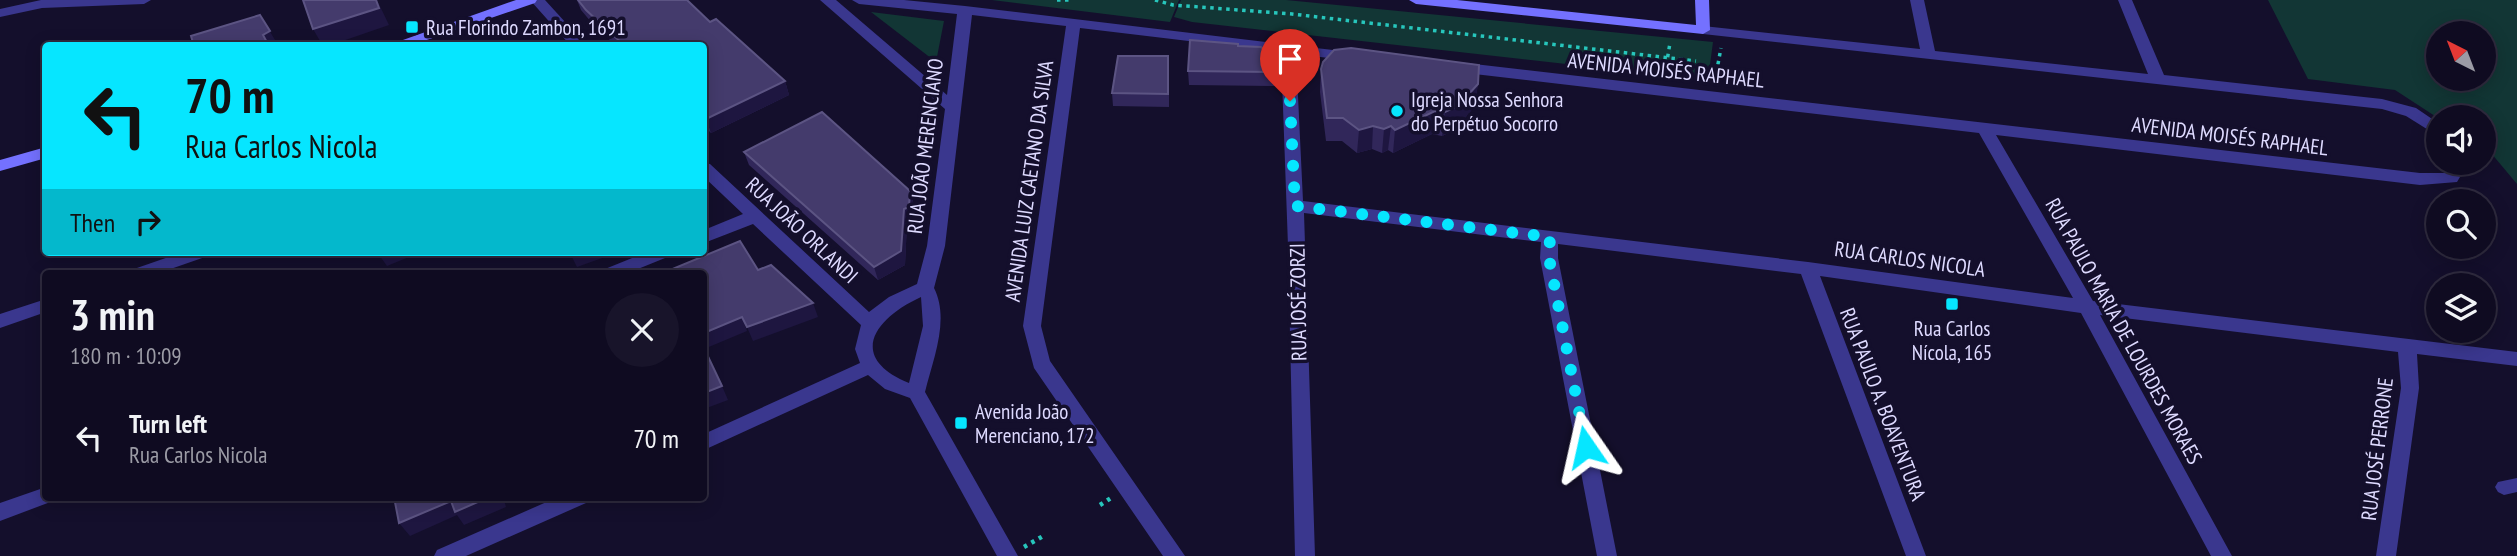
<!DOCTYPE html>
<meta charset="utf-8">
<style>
body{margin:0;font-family:"PT Sans Narrow",sans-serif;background:#18142a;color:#f1f3f6;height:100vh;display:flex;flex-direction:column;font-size:26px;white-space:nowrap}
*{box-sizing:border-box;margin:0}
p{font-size:23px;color:#9b9ba5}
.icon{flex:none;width:38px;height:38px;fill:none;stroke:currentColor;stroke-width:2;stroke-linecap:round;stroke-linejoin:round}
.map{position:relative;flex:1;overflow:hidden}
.details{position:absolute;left:42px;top:270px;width:665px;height:231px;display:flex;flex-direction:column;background:#0f0b21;border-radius:7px;box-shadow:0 4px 18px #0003,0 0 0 2px #2f2b3f}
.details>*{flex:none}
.hud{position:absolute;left:42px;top:42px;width:665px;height:214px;border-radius:7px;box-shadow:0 4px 18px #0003,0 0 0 2px #2f2b3f;background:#06e6ff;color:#111;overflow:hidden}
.needle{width:46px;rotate:318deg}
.tools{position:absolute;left:2426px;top:21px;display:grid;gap:14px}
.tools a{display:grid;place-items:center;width:70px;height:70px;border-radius:50%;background:#0f0b21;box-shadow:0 4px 18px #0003,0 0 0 2px #2f2b3f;font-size:35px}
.pin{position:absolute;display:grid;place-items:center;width:60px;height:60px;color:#fff;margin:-72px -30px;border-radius:50% 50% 50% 0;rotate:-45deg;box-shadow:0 0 7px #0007}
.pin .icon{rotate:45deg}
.me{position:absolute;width:77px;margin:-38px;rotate:349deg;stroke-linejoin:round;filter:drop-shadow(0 0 5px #0008)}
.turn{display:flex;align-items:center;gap:24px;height:147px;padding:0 28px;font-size:32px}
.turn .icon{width:91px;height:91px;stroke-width:2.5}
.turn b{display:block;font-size:49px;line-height:60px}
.then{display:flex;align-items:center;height:66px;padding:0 28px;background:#0003;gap:14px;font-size:26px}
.round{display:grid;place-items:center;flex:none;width:74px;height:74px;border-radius:37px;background:#18142a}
.headline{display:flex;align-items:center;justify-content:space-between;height:119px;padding:0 28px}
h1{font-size:42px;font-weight:700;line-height:52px}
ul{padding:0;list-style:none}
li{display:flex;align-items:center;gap:21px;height:98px;padding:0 28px}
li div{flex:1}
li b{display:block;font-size:26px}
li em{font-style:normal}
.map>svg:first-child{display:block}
.green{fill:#123635;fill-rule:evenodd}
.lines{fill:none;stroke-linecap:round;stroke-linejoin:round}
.path-far1{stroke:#27c6bc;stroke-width:3.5;stroke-dasharray:3.5 4.5;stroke-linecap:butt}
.path{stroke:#27c6bc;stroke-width:4.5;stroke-dasharray:3.5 5;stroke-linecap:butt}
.lane{fill:#3a378e;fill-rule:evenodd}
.street{fill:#3a378e;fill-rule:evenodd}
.secondary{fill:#7471ff;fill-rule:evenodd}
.wall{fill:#31275a}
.shaded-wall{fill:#1e1640}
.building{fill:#443b6c;stroke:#5c5483;stroke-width:2}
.route{stroke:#06e6ff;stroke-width:12;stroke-dasharray:0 21.6}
.poi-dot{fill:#06e6ff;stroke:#140f2c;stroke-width:2.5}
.labels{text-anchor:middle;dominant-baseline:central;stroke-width:7;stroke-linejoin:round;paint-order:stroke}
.poi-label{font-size:21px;fill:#dedaff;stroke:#140f2c;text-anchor:start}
.street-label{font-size:21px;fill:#dedaff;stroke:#140f2c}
</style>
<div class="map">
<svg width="2517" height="556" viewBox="0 0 2517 556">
<rect width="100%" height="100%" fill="#140f2c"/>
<path class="green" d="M992,0H1179L1170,22Z
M1181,0H1286L1713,42L1708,80L1192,22L1174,17Z
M2268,0H2517V184L2491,153L2483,148V117L2438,118L2395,90L2308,79ZM2438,33H2483V79H2438Z
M871,12L944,21L936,62Z"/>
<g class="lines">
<path class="path-far1" d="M1057,0H1069
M1155,0L1173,5L1292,14L1696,61
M1665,73L1670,43
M1715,80L1721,48"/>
<path class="path" d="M1100,505L1111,498
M1024,547L1045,535"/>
<path class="lane" d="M2517,478V492L2504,495L2498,492L2495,487L2498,482Z"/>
<path class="street" d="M41,0H151L144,4L42,8L0,17V9Z
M530,0H545L587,46H571Z
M820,0H836L947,95L957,14L859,4L852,0H904L965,6L1358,53L1360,56L1353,61L1296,54L1303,201L1808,262L2073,298L1979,133L1457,72L1449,67L1457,62L2420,173H2446L2449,163H2465L2466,167L2457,182L2420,185L1996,135L2093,301L2517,352V366L2417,354L2419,388L2396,556H2376L2401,388L2398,352L2100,315L2232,556H2211L2081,313L1820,276L1926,556H1906L1801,274L1558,244V258L1617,556H1597L1540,258L1541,242L1304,213L1315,556H1295L1288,246L1281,52L1080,28L1041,326L1050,361L1185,556H1163L1034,368L1023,326L1066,26L972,15L945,246L934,288C950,320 933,359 925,392L1018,556H997L910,398L885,389L868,375L704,450V434L860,363L855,349L861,325L753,224L704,243V230L743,214L704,177V163L710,164L869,312L889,297L917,284L927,246L945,109ZM921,297L923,326L909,383C846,357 875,318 921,297Z
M1910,0H1924L1935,51L2148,74L2118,0H2132L2164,75L2382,99L2416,108L2438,123V136L2406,116L2382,109L1703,34L1696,30L1703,26L1920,49Z
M183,252H211L208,256L159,273H131L134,269Z
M647,252H673L670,256L628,273H602L605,269Z
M46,299V312L0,328V314Z
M46,487V497H55L53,501L0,521V503Z
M558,497H589L586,503L466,556H434L437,550Z"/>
<path class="secondary" d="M516,0H537L535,3L409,46H386Z
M1409,0H1457L1696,25L1695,0H1709L1710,30L1703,34L1416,4Z
M46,147V158L0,171V160Z"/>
</g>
<path class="wall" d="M577,0H687L710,22L785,81L789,95L711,133L704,126V46H616L592,23L581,10Z
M1238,46L1280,72V86L1189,85L1188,71Z
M1321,69L1478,84L1474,107L1455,130L1442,136L1432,134L1393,153L1388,150L1382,153L1372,149L1357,153L1342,141H1326L1320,92Z
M1169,70V107L1113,106L1112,93Z
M744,152L910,191L914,205L913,220L907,223L905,265L878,280L749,165Z"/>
<path class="shaded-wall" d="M376,0H377L389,25L328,46H323L313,29Z
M260,15L278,45L277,46H269L263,35Z
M785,81L789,95L711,133L706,119Z
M1478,84L1474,107L1455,130L1442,136L1445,112Z
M1435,111L1432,134L1393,153L1395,130Z
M1373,126L1372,149L1357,153L1359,130Z
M1391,126L1388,150L1382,153L1384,129Z
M910,191L914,205L913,220L907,223L905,265L878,280L874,267Z
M377,252H421L387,266Z
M573,252H619L577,267L570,253Z
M813,303L818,317L753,341L747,327Z
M742,317L747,331L704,349V333Z
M722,386L728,400L704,409V393Z
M489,497H503L506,507L464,525L457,515L410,536L399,523L451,501Z"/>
<path class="building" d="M303,0H376L379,8L313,29Z
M578,0H687L710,22L716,19L785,81L706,119L704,117V46H625L586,10Z
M260,15L270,31L263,35L269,46H194L191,36Z
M1190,40L1238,44V46L1261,47L1280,72L1188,71Z
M1351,48L1479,65L1478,84L1458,106L1445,112L1435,111L1395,130L1391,126L1384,129L1373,126L1359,130L1343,118H1327L1321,69L1323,62L1334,50Z
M1118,56H1168V94L1112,93Z
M822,112L910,191L909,207L904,209L901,251L874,267L744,152Z
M740,241L758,270L771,265L813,303L747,327L742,317L704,333V273H663Z
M704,348L722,386L704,393Z
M394,497H489L455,512L451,501L399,523Z"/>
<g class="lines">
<path class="route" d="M1290,101L1295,206L1550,237L1549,258L1586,447"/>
</g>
<g class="poi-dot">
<rect x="405" y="20" width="14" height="14" rx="3.5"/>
<circle cx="1397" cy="111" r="7"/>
<rect x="1945" y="297" width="14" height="14" rx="3.5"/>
<rect x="954" y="416" width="14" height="14" rx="3.5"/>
</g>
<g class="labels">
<g class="poi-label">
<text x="426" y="27">Rua Florindo Zambon, 1691</text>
<text x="1411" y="99">Igreja Nossa Senhora<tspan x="1411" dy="24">do Perpétuo Socorro</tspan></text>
<text x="1952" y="328" text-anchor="middle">Rua Carlos<tspan x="1952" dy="24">Nícola, 165</tspan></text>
<text x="975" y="411">Avenida João<tspan x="975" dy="24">Merenciano, 172</tspan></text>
</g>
<g class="street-label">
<text transform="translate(1666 70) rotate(6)">AVENIDA MOISÉS RAPHAEL</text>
<text transform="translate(2230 136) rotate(7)">AVENIDA MOISÉS RAPHAEL</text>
<text transform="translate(925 146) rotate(-83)">RUA JOÃO MERENCIANO</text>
<text transform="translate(1029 181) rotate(-82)">AVENIDA LUIZ CAETANO DA SILVA</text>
<text transform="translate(802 230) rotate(43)">RUA JOÃO ORLANDI</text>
<text transform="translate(1910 259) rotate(8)">RUA CARLOS NICOLA</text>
<text transform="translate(1298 302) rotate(-91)">RUA JOSÉ ZORZI</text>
<text transform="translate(2124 331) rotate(61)">RUA PAULO MARIA DE LOURDES MORAES</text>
<text transform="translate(1883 404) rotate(69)">RUA PAULO A. BOAVENTURA</text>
<text transform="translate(2377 449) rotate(-83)">RUA JOSÉ PERRONE</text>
</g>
</g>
</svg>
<div class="tools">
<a><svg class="needle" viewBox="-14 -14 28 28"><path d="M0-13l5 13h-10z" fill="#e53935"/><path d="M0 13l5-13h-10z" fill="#9b9ba5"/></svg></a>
<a><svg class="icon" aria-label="sound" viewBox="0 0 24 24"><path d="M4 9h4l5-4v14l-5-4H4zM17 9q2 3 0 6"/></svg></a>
<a><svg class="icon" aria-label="search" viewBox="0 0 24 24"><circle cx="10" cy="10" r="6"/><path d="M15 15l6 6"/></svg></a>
<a><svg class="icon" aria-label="layers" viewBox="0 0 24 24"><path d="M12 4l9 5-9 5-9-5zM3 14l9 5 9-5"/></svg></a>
</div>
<div class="pin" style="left:1290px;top:101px;background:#d93025"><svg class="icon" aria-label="arrive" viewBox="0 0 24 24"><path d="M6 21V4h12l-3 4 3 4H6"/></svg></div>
<svg class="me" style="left:1586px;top:447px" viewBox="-20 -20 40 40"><path d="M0-17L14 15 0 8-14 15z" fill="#06e6ff" stroke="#fff" stroke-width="4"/></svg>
<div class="hud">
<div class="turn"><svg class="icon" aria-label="left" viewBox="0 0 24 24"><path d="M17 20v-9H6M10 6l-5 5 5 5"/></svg><div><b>70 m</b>Rua Carlos Nicola</div></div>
<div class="then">Then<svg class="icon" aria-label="right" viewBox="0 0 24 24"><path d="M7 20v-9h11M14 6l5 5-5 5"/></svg></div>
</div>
<section class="details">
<div class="headline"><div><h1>3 min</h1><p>180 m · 10:09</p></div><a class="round"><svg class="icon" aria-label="close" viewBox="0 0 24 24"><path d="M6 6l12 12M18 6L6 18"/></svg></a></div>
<ul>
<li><svg class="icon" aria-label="left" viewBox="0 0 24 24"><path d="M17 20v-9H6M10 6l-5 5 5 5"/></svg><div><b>Turn left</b><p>Rua Carlos Nicola</p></div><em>70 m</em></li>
</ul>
</section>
</div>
